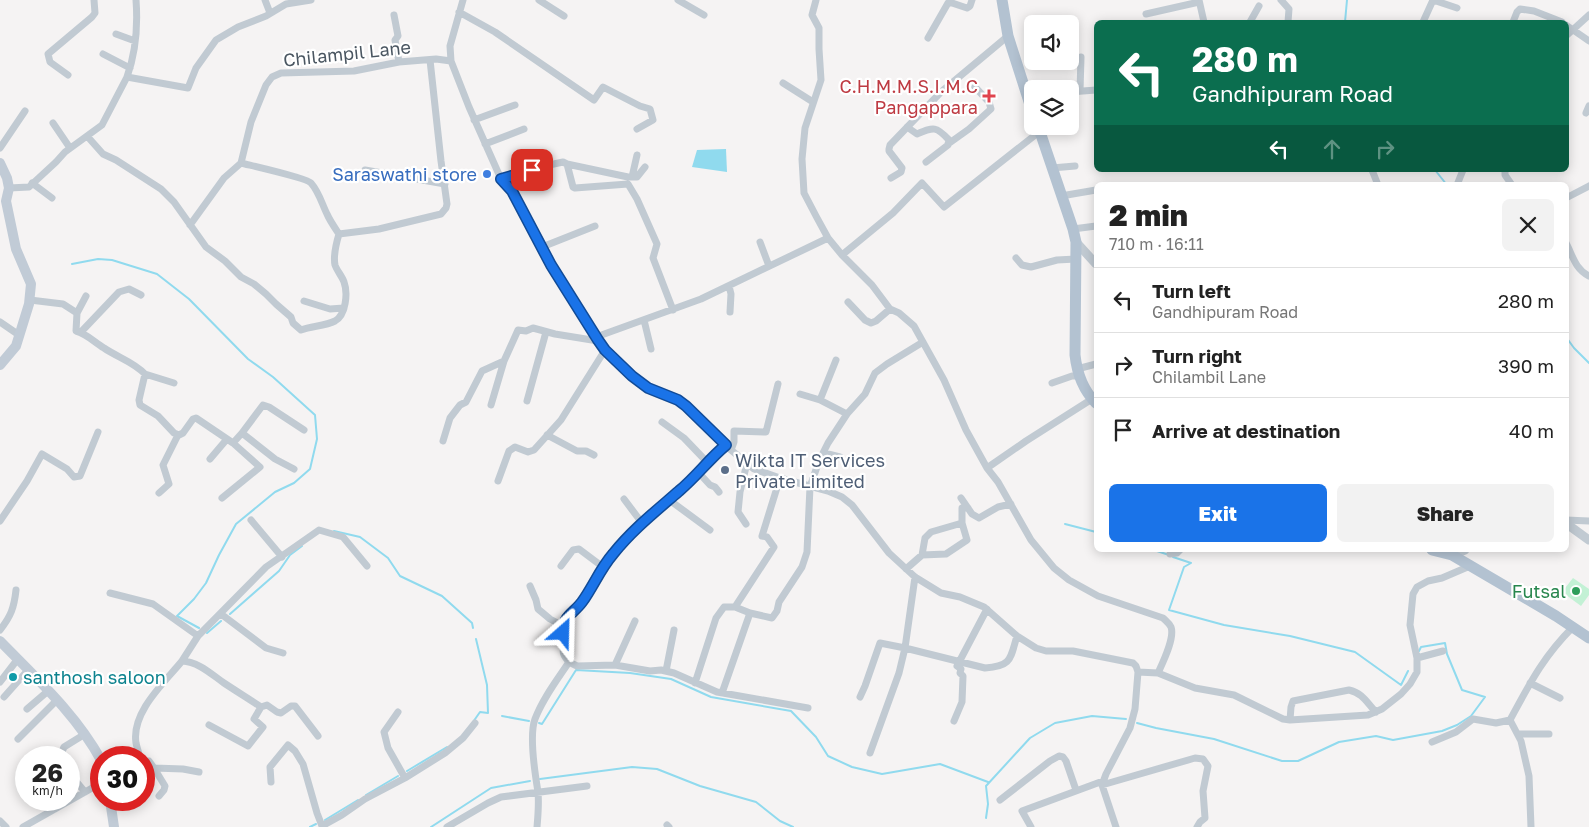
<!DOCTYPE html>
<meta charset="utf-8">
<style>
body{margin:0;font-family:"Golos Text",sans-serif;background:#f2f2f2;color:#222;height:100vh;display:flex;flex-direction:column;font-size:19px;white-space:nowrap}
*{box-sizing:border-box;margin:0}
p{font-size:16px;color:#767676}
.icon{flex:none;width:28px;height:28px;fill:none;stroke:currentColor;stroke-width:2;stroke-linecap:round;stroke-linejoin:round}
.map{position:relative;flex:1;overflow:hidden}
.panel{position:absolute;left:1094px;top:182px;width:475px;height:370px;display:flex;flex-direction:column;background:#fff;border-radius:8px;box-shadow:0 2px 12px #0003}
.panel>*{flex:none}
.banner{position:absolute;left:1094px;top:20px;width:475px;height:152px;border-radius:8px;box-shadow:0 2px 12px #0003;background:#0b6e4f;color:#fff;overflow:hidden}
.controls{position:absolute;left:1024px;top:15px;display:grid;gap:10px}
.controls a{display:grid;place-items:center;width:55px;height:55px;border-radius:8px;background:#fff;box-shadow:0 2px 12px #0003;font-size:25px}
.speed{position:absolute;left:15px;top:746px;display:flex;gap:10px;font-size:25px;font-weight:700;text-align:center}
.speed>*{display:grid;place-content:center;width:65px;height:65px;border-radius:50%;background:#fff;box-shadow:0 2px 12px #0003;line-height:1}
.speed small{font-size:12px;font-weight:400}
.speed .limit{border:8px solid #d22;background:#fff;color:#111}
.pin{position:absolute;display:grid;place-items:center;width:42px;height:42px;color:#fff;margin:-21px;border-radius:10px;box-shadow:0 2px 8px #0006}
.me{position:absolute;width:55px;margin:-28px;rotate:25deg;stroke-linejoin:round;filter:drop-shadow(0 0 4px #0008)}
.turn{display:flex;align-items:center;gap:18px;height:105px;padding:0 15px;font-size:22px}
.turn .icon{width:65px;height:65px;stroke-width:2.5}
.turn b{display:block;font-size:35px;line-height:42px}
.lanes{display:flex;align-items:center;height:48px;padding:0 15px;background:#0003;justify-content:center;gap:25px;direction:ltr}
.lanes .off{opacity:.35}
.round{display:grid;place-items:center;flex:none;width:52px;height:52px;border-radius:8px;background:#f2f2f2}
.overview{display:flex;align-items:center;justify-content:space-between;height:85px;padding:0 15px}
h1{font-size:30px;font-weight:800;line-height:38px}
.cta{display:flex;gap:10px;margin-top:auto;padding:10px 15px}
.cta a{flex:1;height:58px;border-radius:8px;background:#1a73e8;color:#fff;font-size:20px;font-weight:800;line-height:58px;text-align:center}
.cta a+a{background:#f2f2f2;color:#222}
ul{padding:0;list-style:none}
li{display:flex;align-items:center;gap:15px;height:65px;padding:0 15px;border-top:1px solid #e0e0e0}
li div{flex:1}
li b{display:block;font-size:19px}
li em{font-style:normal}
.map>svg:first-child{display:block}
.green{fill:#c3f1d5}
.water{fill:#90daee}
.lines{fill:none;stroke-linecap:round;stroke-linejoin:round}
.stream{stroke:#90daee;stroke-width:2}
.minor{stroke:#c1cad2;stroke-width:7}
.tertiary{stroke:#c1cad2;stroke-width:9}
.secondary{stroke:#c1cbd6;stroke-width:10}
.primary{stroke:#b3c2d1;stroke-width:11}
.route-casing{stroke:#114b97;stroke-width:12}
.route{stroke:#1a73e8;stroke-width:9}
.health-dot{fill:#e0444e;stroke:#fff;stroke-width:2}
.shop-dot{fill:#3f7fe0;stroke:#fff;stroke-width:2}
.service-dot{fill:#5c6f8a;stroke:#fff;stroke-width:2}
.leisure-dot{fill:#2e9e5b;stroke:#fff;stroke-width:2}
.culture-dot{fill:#0f9aa8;stroke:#fff;stroke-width:2}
.labels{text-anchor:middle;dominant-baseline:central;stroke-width:4.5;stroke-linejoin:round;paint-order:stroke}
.street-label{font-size:18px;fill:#4a5661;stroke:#fff}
.health-label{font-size:18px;fill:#be3a42;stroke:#fff;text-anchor:end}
.shop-label{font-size:18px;fill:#366cbe;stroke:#fff;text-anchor:end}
.service-label{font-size:18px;fill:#4e5e75;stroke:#fff;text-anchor:start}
.leisure-label{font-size:18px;fill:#27864d;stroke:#fff;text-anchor:end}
.culture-label{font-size:18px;fill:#0d838f;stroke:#fff;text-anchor:start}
</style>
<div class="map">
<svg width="1589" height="827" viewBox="0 0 1589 827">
<rect width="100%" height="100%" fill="#f5f3f3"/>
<path class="green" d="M1573,578L1589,589V595L1581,606L1562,592Z"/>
<path class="water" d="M726,149L727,172L692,167L697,150Z"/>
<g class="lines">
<path class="stream" d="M1345,22L1347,0
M1435,170L1447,185
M72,264L98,259L112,260L157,274L189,299L248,359L273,377L315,415L317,439L310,469L294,483L275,492L236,524L219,555L206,583L194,599L177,616L199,628
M1566,337L1574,348L1589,363
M1065,524L1096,532
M334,531L360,537L388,558L400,576L442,596L472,623L473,628
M1154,550L1169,555
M1173,557L1191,563L1184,567L1169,610L1224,625L1290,636L1355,652L1401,685L1408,671
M230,614L279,571L290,555L302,546
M207,633L221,621
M476,639L487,685L488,713
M502,716L529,721
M473,722L480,712L488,713
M539,723L542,724L576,670L630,673L671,679L711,697L791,711L816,737L828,756L852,767L882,774L940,764L988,782
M1137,723L1156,728L1214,739L1282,761H1298L1339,742L1376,736L1393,740L1442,731L1457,725L1471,716L1485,697L1462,690L1447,654L1445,643L1421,647L1419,651
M407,771L447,747
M540,779L632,767L657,769L700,786L756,802L780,821L793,827
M366,795L398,776
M986,818L988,804L986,786L1030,738L1055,723L1092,716L1126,719
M325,820L358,800
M310,827L316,824
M431,827L491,788L530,781"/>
<path class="minor" d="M265,0L270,13
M463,0L450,46L451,61L469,107L501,179L512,191L551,265L598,341L608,353L632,376L648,388L678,400L686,406L731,450L754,469L780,478L828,491L842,497L852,505L889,553L915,577L941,593L960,597L984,607L1017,636L1036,648L1046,651H1073L1133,663L1136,666L1138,672L1135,709L1130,728L1106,774L1102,785L1116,827
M539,0L564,16
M678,0L704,15
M816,0L812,15L819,28V49L821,80L805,128L802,159L804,193L816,216L828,238L842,255L872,285L890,309L899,313L914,326L944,380L966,430L987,468L998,482L1031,540L1054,568L1069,580L1098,596L1163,618C1166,621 1169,623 1171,627C1175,638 1163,662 1158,673
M1199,0L1204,22
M1281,0L1289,9L1288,22
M459,12L495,32L594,100L603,87L640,106L650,109L653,120L637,129
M1146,14L1199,2
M394,15L398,36L395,40L399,62
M1250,22L1259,6
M1423,22L1433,0L1457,8
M1513,22L1517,12L1520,9L1534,11L1562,22
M1566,25L1589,41
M116,34L135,41
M1566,36L1589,15
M928,38L948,3H952L967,8L970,6L972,0
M103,54L130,68
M430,60L441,161L447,204L446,208L441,214L379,229L339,234C335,228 330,221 327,214C322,204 319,192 311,183C307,178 253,166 241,163L251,122L266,85L272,77L281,73L354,71L399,62L436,59L451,61
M68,75L50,62L48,54L92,17L95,13L94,0
M127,77C136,52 138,27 136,0
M783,83L813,102
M1080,91L1081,57
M1070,92L1096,90
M1586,113L1589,106
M474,120L515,105
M53,123L70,148
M907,127L917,134C934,127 936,126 949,140L948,145L926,162
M87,136L103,154L116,160L161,189L174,202L206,247L225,261L241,277L254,284L266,294L276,304L291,317L293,323L301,330C312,326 325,326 335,321C346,315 348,293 344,282C342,276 337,271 335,265C333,255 336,244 339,234
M485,144L524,129
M948,144L969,129L991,109L989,102L975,87
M0,148L25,111
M567,164L628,177H637L645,167
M1052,168L1075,166
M365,170L445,184
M1372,170L1378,185
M1505,170V175L1512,185
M632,177L637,155
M891,178L901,172L902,168L889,151V149L890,145L941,92L1008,36
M501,179L540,167L563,162L567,164L573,187L575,188L628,184L637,199L657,244L653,258L673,310
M32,183L52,198
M1457,185L1463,170
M9,188L29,187L56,162L65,152L102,125L127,77L188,88L196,68L216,40L238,27L266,16L286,4L311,0
M1061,196L1096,190
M1566,198L1589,186
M190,225L224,178L241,163
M1073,229L1096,226
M760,242L769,266
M1566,243C1573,256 1575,269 1589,276
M542,247L595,226
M842,255L893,213L922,183L944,207L1039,132
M1016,258L1022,265L1031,267L1057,260L1076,259
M729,286L731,294L730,312
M30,300L63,304L77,313L76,331C87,334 94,342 104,348C117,357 134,362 145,374L139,400L140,405L158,416L174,433L179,435L183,433L193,419L196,418L233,443L260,467L222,498
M304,301L330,309L344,308
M848,302L865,320L871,323L876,321L890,309
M77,313L86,296
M644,320L651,349
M0,322L19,335
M81,332L119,292L129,289L141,295
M596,337L701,299L828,238
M1077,369L1096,364
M145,374L174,383
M1052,383L1072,376H1079
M800,394L820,400L847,414
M820,400L836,360
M527,401L546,332
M491,405L504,361
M662,422L684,438L707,462
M242,433L263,405L269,407L304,430
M547,435L577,451H586L594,455
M443,441L450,418L460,405L466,402L482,371L504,361L518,330L526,331L533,328L555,334L598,341
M233,443L242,433L275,459L294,469
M731,450L734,442V431L766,432L778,384
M824,453L840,457
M210,459L227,439
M987,468L1026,441L1092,399
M698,472L710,485L715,487L719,492
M498,481L509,451L515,447L528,452L534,450L561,420L605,350
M159,493L169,484L163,465L178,435
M961,498L972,514L979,518L998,507L1011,504
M624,499L642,523
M668,499L710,530
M251,520L282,557
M1566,520L1589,521
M0,521L27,481L42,454L67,469L74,477L80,476L98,432
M746,524L738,512L740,492L747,463
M1170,554L1177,553L1180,550
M922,555L925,538L931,532L962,523
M561,566L573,550L579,549L603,567
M906,569L922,555L946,554L967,540L962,523V508H968
M530,586L536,600L538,609L550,619L563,626
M110,593L153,604L198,636
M735,607L774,547L767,537L762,536L780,478
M750,613L772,618L777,611L779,602L802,567L807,552L810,487L819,461L828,443L847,414L865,394L875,373L887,364L923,342
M221,614L266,648L283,653
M0,630C11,616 14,608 16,590
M1417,658L1443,651
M182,661L198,636L266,567L319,530L343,537L367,566
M569,662L577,666L615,665L650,671L661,670L674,673L717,692L808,708
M615,665L635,621
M666,671L674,630
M1138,672L1158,673L1195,688L1234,695L1283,719L1290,720L1368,715L1382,709L1401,694L1410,684L1417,672V658L1410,625L1413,594L1417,587L1428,581L1442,578L1470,566
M0,682L17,660
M695,683L716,618L724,607H735L750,613L722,693
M1530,683L1560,698
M4,697L28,670
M860,697L865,686L880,643L905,648L985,668C1012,666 1010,659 1017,636
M261,707L267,705L277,712L281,713L291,706H295L318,736
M27,709L48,691
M398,712L384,732L388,748L405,778
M1290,720L1291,707L1293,701L1349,690C1363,693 1367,703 1376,712
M954,721L962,702L963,676L960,673L961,669L957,666L987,609
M1518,734H1549
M18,739L57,700
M1432,742L1456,732L1473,719L1496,723L1510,720
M870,753L899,673L905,648L915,577
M56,758L61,754L64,747L85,734
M140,758C139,753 137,748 136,743C131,712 165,682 182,661C199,662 211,674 224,683C236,691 249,699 261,707L254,719L263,727L248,746L209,725
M144,762L149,761L154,768L183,769L199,772
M154,768L165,786L164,790L159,796
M75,780L85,792
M271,782L270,767L288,745L295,751L303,764L317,813L322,826L342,815L365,799L405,778L445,753L463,738L475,723
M1102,785L1195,758L1203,759L1208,766L1203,791L1205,818L1200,822L1197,827
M48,800L55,809
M1000,800L1050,761L1059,756L1063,757L1066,761L1076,790
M0,821L6,827
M667,825L669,827
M23,827L101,783
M447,827L488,803L501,797L587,786
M537,827C538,816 539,803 538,792C535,774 529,735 535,719C543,698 557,680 569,662C559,651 565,650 564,638C563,634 562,630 563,626C564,617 576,610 582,603C593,587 600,569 612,554C632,530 656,511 679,491C696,477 709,459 726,445
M1031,827L1022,811L1103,781
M1531,827L1529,776L1521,741L1510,720C1530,683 1543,657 1573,627"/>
<path class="tertiary" d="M1076,242L1096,264
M1566,525L1571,527L1589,540
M1452,555L1465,550"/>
<path class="secondary" d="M0,163L7,178L9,188L6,201L16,249L31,284L29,304L16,346L0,365
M0,641C36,678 76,714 101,760
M110,800L114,827"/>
<path class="primary" d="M1002,0L1008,36L1032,111
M1038,126L1073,229L1076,242L1075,355C1077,373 1082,389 1096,403
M1432,550L1452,555L1556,616L1589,638"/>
</g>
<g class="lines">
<defs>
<path id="route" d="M532,170L501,179L512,191L551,265L598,340L605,350L632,376L648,388L678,400L686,406L726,445C709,459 696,477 679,491C656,511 632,530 613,554C600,569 593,587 582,602C573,614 562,617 563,633"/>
</defs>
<use href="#route" class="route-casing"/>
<use href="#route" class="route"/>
</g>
<path class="health-dot" d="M986.5 88.5h5v5h5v5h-5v5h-5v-5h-5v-5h5z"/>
<circle class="shop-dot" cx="487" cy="174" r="5"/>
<circle class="service-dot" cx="725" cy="470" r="5"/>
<circle class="leisure-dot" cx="1576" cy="591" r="5"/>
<circle class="culture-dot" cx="13" cy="677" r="5"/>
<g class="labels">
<g class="street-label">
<text transform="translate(347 53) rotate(-6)">Chilampil Lane</text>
</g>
<g class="health-label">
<text x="978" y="86">C.H.M.M.S.I.M.C<tspan x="978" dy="21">Pangappara</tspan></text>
</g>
<g class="shop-label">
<text x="477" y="174">Saraswathi store</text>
</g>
<g class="service-label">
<text x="735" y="460">Wikta IT Services<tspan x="735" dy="21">Private Limited</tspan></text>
</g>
<g class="leisure-label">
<text x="1566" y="591">Futsal</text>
</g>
<g class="culture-label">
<text x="23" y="677">santhosh saloon</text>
</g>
</g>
</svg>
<div class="controls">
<a><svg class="icon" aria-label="sound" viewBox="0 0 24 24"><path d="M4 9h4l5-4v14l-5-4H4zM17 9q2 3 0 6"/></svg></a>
<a><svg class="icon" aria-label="layers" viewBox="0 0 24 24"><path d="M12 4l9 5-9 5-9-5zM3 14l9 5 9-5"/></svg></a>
</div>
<div class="speed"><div>26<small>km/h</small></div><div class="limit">30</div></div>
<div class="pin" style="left:532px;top:170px;background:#d93025"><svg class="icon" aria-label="arrive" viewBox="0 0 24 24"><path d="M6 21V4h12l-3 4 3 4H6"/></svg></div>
<svg class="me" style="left:563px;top:633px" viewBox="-20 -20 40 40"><path d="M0-17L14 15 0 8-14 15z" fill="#1a73e8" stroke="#fff" stroke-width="4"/></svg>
<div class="banner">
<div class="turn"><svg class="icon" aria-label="left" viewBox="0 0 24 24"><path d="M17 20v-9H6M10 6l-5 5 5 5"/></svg><div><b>280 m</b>Gandhipuram Road</div></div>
<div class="lanes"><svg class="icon" aria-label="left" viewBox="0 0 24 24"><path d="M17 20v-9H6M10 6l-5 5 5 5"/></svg><svg class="icon off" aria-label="ahead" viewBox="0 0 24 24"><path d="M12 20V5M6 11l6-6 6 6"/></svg><svg class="icon off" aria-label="right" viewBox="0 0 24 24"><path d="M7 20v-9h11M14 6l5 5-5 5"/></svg></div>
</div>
<section class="panel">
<div class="overview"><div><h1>2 min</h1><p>710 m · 16:11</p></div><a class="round"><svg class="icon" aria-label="close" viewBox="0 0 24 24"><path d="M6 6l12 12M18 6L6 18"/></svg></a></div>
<ul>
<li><svg class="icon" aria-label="left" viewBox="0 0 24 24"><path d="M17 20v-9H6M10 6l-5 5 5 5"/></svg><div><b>Turn left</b><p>Gandhipuram Road</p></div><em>280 m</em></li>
<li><svg class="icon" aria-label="right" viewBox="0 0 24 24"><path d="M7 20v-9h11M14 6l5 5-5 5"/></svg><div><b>Turn right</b><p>Chilambil Lane</p></div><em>390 m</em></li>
<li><svg class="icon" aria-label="arrive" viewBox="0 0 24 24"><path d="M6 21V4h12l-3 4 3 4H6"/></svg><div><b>Arrive at destination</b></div><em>40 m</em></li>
</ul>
<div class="cta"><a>Exit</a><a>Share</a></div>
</section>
</div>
